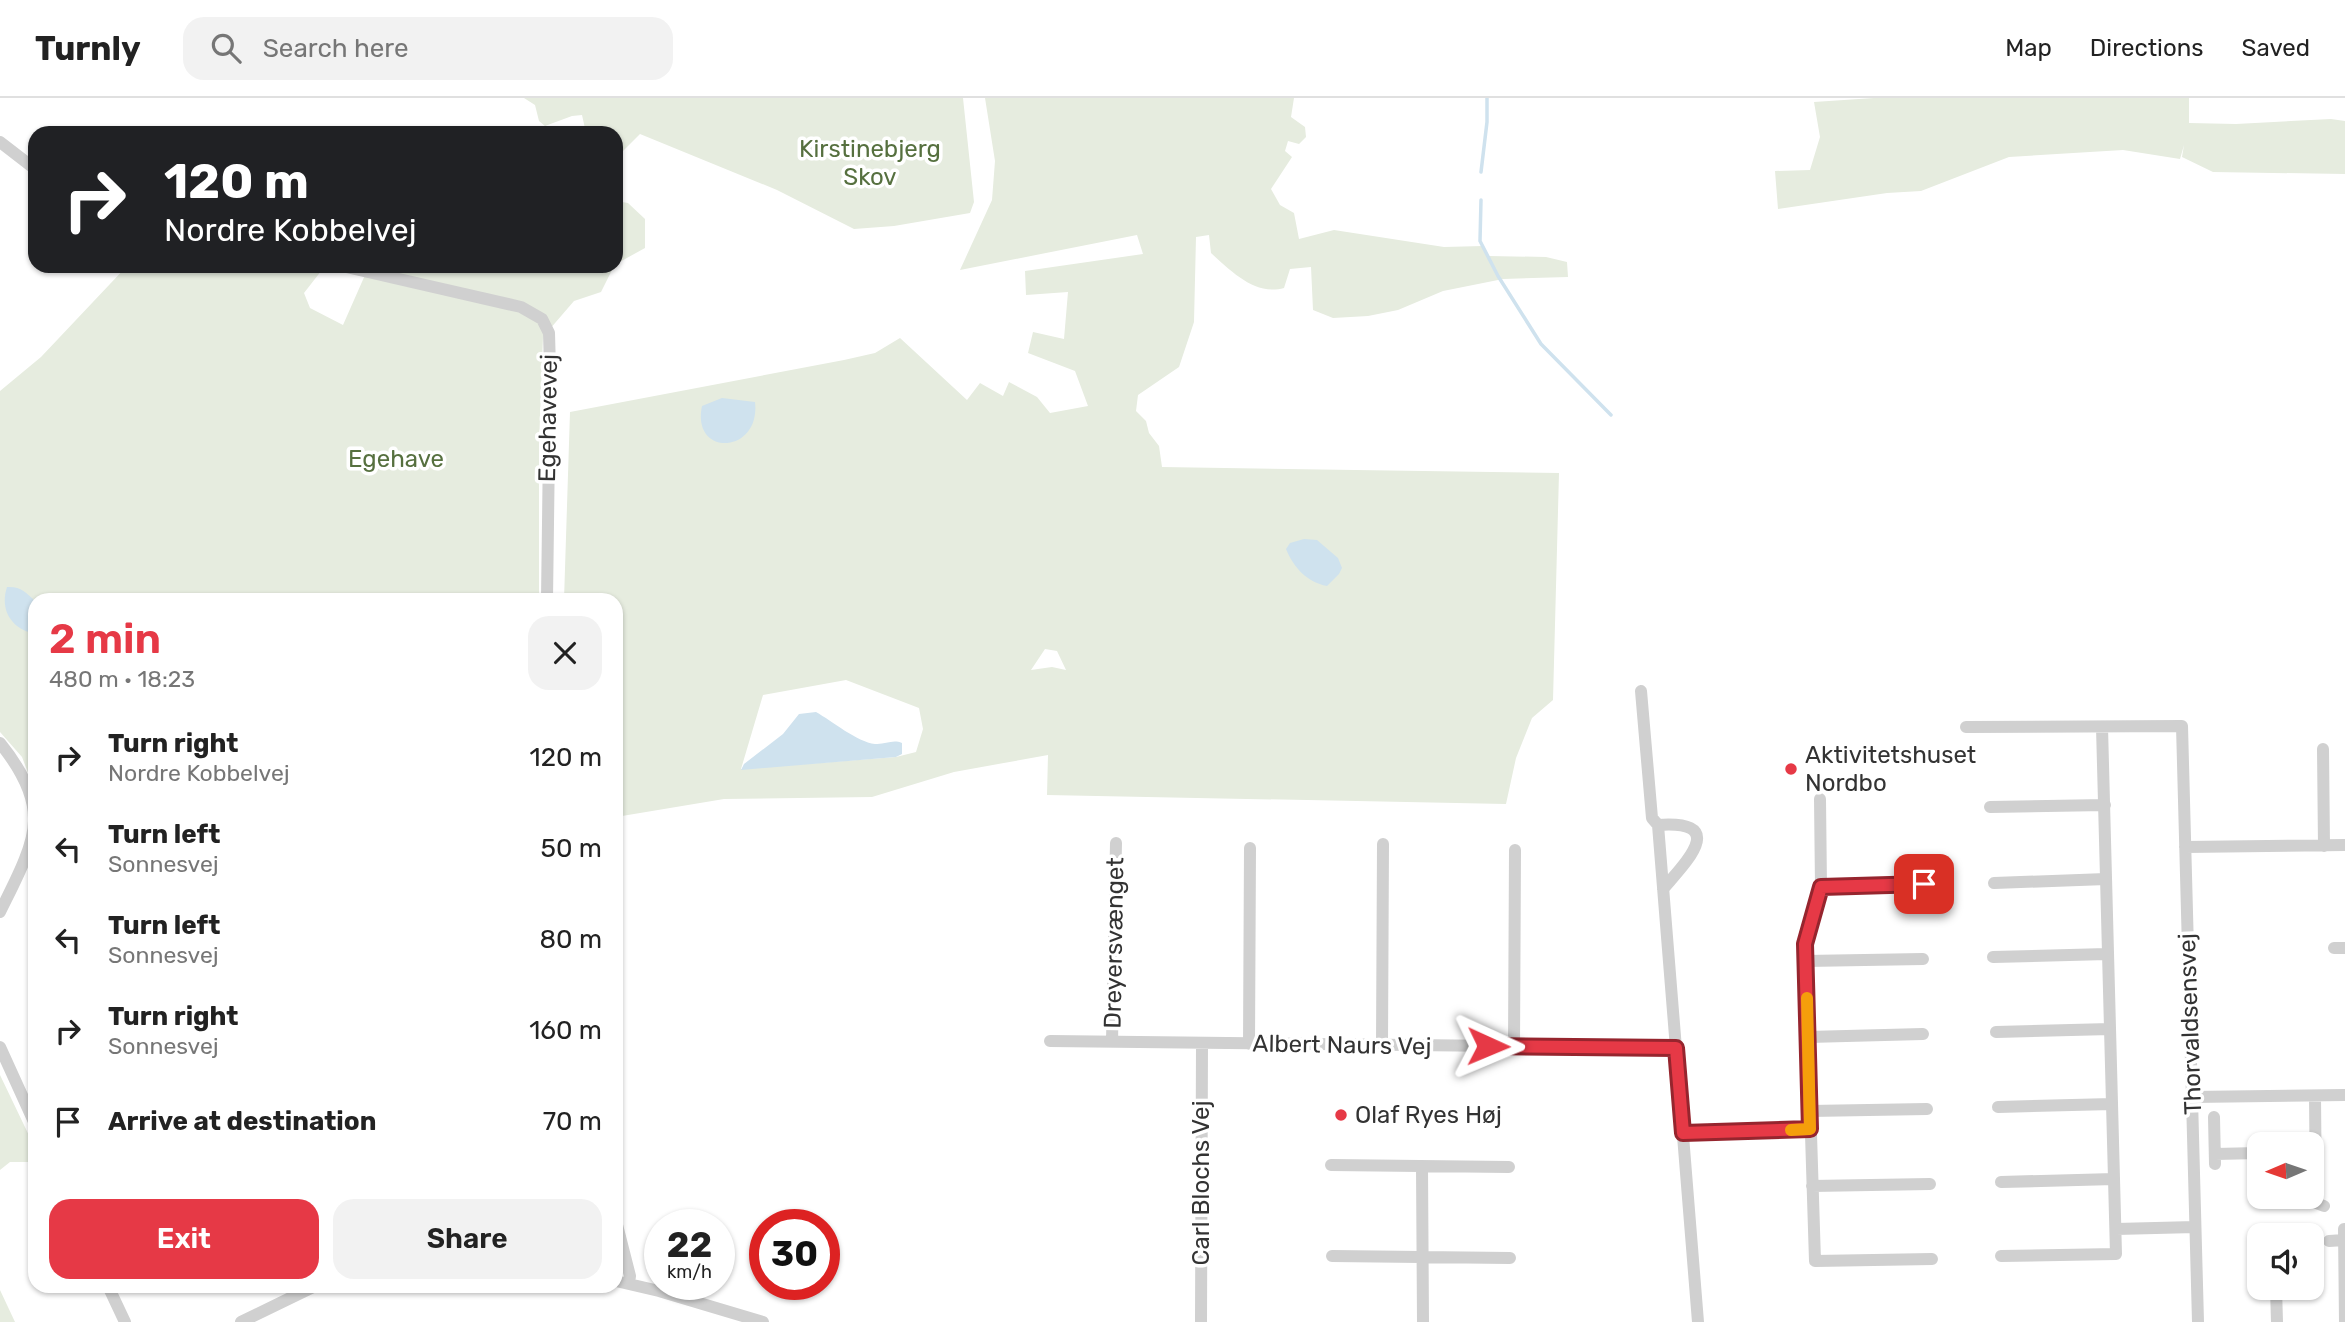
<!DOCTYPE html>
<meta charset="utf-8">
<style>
body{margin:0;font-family:Rubik,sans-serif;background:#f2f2f2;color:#222;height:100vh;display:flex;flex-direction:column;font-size:26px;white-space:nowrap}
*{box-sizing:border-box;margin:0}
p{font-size:23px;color:#767676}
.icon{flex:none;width:38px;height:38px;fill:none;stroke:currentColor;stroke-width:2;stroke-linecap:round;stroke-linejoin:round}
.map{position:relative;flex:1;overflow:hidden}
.sheet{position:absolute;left:28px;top:495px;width:595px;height:700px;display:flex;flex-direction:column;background:#fff;border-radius:21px;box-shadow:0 2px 5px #0004}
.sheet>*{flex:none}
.guide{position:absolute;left:28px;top:28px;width:595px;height:147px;border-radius:21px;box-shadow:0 2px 5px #0004;background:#202124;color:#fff;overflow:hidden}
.needle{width:46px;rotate:268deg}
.controls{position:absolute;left:2247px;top:1034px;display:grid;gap:14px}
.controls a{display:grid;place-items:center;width:77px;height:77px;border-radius:14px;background:#fff;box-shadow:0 2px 5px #0004;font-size:35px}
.speed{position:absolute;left:644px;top:1111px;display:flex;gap:14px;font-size:35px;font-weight:700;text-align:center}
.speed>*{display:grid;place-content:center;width:91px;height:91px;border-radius:50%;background:#fff;box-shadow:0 2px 5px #0004;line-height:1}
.speed small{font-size:18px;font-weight:400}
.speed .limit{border:10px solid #d22;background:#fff;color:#111}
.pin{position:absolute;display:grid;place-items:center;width:60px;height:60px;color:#fff;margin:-30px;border-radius:14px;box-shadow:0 4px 10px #0006}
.me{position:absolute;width:77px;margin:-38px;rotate:91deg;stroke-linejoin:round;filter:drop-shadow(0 0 5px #0008)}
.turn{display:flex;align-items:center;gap:24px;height:147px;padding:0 21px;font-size:32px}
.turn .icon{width:91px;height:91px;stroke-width:2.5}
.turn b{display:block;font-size:49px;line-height:60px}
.round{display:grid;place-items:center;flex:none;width:74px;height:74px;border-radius:21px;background:#f2f2f2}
.head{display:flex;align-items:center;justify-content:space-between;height:119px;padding:0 21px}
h1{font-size:42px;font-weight:600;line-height:52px;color:#e63946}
.primary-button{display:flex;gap:14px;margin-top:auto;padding:14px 21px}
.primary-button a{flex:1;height:80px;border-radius:21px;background:#e63946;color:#fff;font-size:28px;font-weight:600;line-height:80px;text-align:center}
.primary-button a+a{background:#f2f2f2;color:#222}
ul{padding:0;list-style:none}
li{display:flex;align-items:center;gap:21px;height:91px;padding:0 21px}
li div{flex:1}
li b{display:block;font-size:26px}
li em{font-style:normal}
header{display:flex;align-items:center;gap:42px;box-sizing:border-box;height:98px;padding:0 35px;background:#fff;border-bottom:2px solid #e0e0e0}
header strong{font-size:33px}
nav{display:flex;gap:38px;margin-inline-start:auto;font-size:24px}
.search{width:490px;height:63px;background:#f2f2f2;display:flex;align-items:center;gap:18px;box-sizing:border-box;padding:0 24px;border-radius:21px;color:#767676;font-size:26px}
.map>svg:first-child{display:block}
.green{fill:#e6ecdf;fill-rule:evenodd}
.water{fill:#cfe2ee}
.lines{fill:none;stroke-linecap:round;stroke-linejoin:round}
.stream{stroke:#cfe2ee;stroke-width:3.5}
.minor{stroke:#d0d0d0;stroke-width:12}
.route-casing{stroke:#96252e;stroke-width:18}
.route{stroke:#e63946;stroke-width:12}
.slow{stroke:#f59e0b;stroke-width:12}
.poi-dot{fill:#e63946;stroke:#fff;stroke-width:2.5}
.labels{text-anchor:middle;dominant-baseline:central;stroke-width:7;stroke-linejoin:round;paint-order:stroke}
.park-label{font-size:24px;fill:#56703f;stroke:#fff}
.street-label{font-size:24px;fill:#333;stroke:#fff}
.poi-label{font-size:24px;fill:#333;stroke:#fff;text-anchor:start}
</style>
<header>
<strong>Turnly</strong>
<div class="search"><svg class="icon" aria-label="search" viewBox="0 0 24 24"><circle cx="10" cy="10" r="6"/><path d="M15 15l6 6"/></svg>Search here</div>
<nav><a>Map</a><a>Directions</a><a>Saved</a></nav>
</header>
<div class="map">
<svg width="2345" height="1224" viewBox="0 0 2345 1224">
<rect width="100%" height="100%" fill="#fff"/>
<path class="green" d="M524,0H963L974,104L970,115L894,128L854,131L777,92L640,36L622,54L616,58V35H586L582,17L572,18L545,28L539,23L535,7Z
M985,0H1294L1291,19L1305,29L1306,39L1299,46L1288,43L1285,53L1292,59L1271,91L1280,107L1294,115L1299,141L1334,132L1444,149L1483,148L1489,158L1546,159L1567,164L1568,179L1503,181L1443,193L1398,212L1368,218L1333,220L1313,212L1311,169L1290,171L1284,190C1255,198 1231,173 1211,155L1209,137L1196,139L1194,224L1179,269L1138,297L1136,313L1146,323L1149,335L1159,348L1162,369L1559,375L1553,602L1532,620L1516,660L1506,706L1047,697L1048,657L954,674L872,699L724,701L616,719V502H564L570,314L844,262L875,255L900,240L967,302L980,285L1003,298L1009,284L1037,299L1050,315L1088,308L1075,273L1028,255L1033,234L1064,241L1068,194L1026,197L1025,173L1143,156L1137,137L960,172L992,102L995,63ZM1045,551L1057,553L1066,572L1052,569L1031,572ZM846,582L919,610L923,631L916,654L896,659L741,671L763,597Z
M1874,0H2189V25L2236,26L2331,21L2345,23V76L2213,74L2182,59L2184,47L2180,61L2123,52L2009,59L1921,93L1887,95L1778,111L1775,73L1810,72L1820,39L1814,4Z
M616,103L628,105L645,121V150L616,166Z
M127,168H325L304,195L310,210L343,227L369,168H614L601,194L574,203L543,239L539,347V502H35V693L22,659L0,634V293L41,259Z
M0,977L35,1050V1064H10L0,1072Z
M0,1192L15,1224H0Z"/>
<path class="water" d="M722,300L755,304C761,356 691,360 702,308Z
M1304,441L1317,442L1338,460L1342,470L1339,476L1327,488C1307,484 1294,470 1286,451L1290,445Z
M7,489C20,488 26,494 35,503V529L29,534C10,528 0,510 7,489Z
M816,614C832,623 857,644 875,646C885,647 892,641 902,645V656L896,659L741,672L744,666L783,636L799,616Z"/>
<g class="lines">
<path class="stream" d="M1481,74L1487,24V0
M1481,102L1480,143L1498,178L1541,246L1611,317"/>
<path class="minor" d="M0,44L35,71
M342,168L521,209L542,221L549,235L550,271L547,502
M1641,593L1652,720L1658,727
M1966,629L2182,628L2198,1224
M0,645C17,666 35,695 34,723C34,750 12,789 0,814
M2323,651L2324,748
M1820,701L1821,789
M1990,709L2105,707
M2185,749L2345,747
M1994,785L2106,781
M1924,787L1821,789L1805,846L1815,1163L1932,1161
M1663,791C1686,764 1729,722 1658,727C1671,893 1685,1058 1698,1224
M2334,850H2345
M1993,859L2107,856
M1806,863L1923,861
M1996,934L2110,931
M1808,939L1923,936
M1050,943L1676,950
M1112,944L1116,745
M1249,946L1250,750
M1382,947L1383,746
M1514,948L1515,752
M0,949L35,1026
M2315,998L2316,1105L2324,1108
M2192,999L2345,997
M1998,1009L2112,1006
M1810,1013L1927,1011
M2214,1019L2215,1066
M1683,1035L1810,1031
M2215,1056L2259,1055
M1331,1067L1509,1069
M1422,1069L1423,1224
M2001,1084L2114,1081
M1812,1088L1930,1086
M616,1123L630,1178L629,1185
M2116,1131L2195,1129
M2344,1131L2345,1224
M2276,1132V1138
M2329,1143L2344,1142
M1332,1158L1510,1160
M2001,1158L2116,1156L2102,629
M616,1183L659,1193L763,1224
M108,1188L125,1224
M2276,1190L2277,1224
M241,1224L315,1188
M1201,1224L1202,945"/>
</g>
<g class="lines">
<defs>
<path id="route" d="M1488,948L1676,950L1683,1035L1810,1031L1805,846L1821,789L1924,786"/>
</defs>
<use href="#route" class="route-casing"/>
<use href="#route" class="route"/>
<path class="slow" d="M1791,1032L1810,1031L1807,900"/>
</g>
<g class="poi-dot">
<circle cx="1791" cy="671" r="7"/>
<circle cx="1341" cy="1017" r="7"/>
</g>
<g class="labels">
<g class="park-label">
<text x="870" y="51">Kirstinebjerg<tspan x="870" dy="28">Skov</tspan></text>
<text x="396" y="361">Egehave</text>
</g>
<g class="street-label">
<text transform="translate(548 320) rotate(-89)">Egehavevej</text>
<text transform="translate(1114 845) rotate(-89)">Dreyersvænget</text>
<text transform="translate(2190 926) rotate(-92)">Thorvaldsensvej</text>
<text transform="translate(1342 947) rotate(1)">Albert Naurs Vej</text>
<text transform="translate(1201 1085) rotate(-90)">Carl Blochs Vej</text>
</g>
<g class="poi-label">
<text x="1805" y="657">Aktivitetshuset<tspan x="1805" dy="28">Nordbo</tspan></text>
<text x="1355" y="1017">Olaf Ryes Høj</text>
</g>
</g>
</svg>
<div class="controls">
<a><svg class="needle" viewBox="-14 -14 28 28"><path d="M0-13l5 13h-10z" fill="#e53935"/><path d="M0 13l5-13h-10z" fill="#767676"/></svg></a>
<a><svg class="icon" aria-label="sound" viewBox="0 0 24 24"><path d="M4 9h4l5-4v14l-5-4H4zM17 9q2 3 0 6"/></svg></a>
</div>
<div class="speed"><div>22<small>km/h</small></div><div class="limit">30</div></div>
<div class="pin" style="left:1924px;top:786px;background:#d93025"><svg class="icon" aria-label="arrive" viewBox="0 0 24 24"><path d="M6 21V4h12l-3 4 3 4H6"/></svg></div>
<svg class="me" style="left:1488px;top:948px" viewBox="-20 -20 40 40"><path d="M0-17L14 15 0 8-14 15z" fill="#e63946" stroke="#fff" stroke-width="4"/></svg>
<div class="guide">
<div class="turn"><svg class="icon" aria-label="right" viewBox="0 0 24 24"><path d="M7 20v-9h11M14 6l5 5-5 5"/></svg><div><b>120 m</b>Nordre Kobbelvej</div></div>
</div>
<section class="sheet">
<div class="head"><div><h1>2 min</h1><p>480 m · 18:23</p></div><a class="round"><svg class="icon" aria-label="close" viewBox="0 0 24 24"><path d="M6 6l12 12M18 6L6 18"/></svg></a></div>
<ul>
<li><svg class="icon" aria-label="right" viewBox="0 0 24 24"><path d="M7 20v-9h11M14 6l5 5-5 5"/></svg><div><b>Turn right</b><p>Nordre Kobbelvej</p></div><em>120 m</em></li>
<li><svg class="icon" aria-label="left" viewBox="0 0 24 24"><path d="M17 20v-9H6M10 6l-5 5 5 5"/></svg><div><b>Turn left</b><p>Sonnesvej</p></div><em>50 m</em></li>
<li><svg class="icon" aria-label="left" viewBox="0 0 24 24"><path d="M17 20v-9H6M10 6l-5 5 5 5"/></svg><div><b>Turn left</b><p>Sonnesvej</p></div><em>80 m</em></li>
<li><svg class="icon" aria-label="right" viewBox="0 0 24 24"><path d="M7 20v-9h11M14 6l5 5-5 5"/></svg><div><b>Turn right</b><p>Sonnesvej</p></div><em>160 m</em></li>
<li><svg class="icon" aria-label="arrive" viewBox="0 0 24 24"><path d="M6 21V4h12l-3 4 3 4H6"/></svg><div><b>Arrive at destination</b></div><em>70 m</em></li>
</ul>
<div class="primary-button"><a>Exit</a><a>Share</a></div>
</section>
</div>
